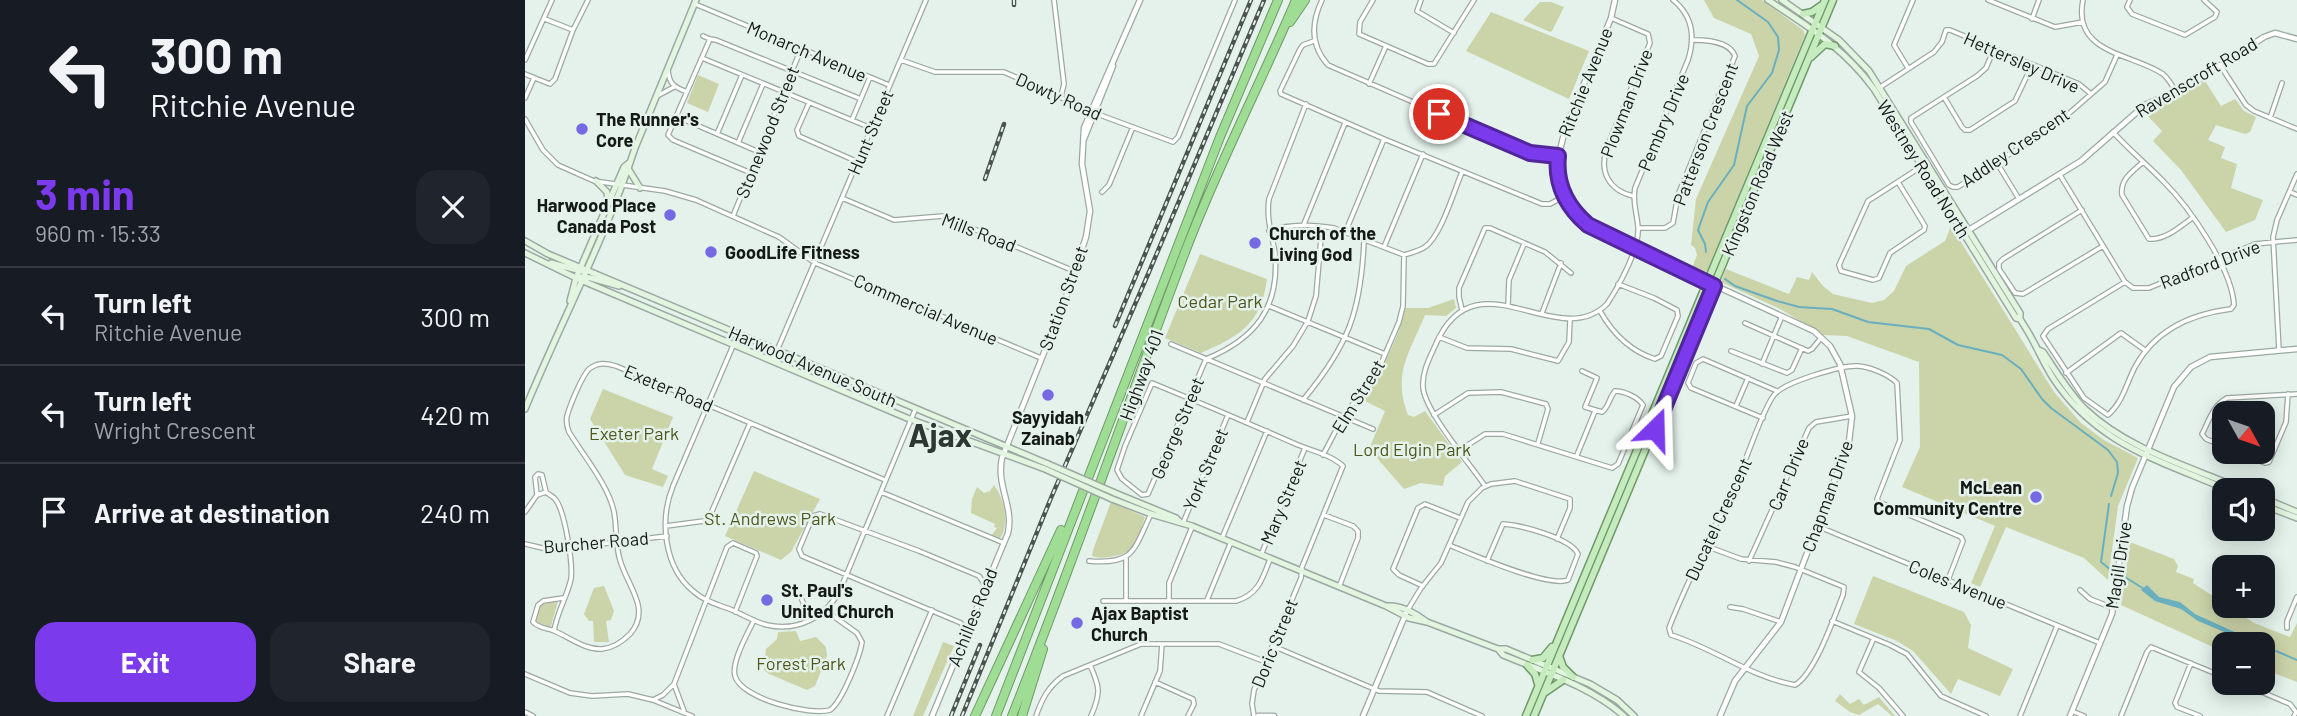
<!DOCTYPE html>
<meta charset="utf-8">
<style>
body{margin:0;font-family:Barlow,sans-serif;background:#20242c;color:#f1f3f6;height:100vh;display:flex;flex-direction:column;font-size:26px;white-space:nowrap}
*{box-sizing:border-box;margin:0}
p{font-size:23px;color:#9ea1a6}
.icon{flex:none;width:38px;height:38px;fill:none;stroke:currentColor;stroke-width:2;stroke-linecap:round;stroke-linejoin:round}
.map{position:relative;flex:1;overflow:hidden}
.side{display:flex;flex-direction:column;background:#171b24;width:525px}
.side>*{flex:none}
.hud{background:#171b24;color:#f1f3f6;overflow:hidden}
.needle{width:46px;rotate:130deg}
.fabs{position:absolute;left:1687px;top:401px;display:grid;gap:14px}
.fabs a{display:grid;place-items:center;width:63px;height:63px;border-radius:14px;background:#171b24;box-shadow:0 4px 18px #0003;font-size:35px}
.pin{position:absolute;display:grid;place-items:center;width:60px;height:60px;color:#fff;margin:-30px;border:4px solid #fff;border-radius:50%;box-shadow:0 2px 7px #0007}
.me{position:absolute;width:77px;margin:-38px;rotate:22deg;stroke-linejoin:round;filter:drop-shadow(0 0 5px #0008)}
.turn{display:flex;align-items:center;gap:24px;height:147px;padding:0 35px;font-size:32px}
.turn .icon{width:91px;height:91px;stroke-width:2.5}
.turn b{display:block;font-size:49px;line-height:60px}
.round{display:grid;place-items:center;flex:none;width:74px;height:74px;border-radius:21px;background:#20242c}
.head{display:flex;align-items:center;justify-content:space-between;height:119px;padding:0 35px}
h1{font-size:42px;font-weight:700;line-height:52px;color:#7c3aed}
.action{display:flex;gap:14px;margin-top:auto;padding:14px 35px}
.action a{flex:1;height:80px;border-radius:21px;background:#7c3aed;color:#fff;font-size:28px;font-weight:700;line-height:80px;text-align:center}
.action a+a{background:#20242c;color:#f1f3f6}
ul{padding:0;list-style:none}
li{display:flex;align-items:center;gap:21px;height:98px;padding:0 35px;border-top:2px solid #363941}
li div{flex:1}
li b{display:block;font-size:26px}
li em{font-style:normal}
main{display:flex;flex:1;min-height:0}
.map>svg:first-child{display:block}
.green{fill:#cbd3a9}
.water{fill:#6aafbe}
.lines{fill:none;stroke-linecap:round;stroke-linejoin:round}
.stream{stroke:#6aafbe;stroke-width:2}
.minor-casing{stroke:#9ca9a3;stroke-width:6}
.tertiary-casing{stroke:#9ca9a3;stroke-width:7}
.secondary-casing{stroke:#9ca9a3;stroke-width:8}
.primary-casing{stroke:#6f9969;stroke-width:9}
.motorway-casing{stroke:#6f9969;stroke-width:10}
.minor{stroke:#fff;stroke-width:3.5}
.tertiary{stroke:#fff;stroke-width:4.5}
.secondary{stroke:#e2f5df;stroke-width:5}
.primary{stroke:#c6ebbf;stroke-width:6}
.motorway{stroke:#a0dd94;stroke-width:8}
.rail-casing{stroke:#4c5450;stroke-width:4.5}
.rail{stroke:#e4f2eb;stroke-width:2;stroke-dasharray:5;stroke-linecap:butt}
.secondary-bridge-casing{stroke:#9ca9a3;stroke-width:8;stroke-linecap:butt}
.secondary-bridge{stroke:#e2f5df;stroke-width:5}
.route-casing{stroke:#51269a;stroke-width:18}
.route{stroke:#7c3aed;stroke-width:12}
.poi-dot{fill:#7569e4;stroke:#e4f2eb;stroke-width:2.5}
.labels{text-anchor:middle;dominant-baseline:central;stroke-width:5;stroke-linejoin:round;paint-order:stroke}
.street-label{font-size:18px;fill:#151a18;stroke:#e4f2eb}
.poi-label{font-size:18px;font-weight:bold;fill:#151a18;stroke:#e4f2eb;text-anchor:start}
.park-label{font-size:18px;fill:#4f571c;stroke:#e4f2eb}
.town-label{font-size:32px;font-weight:bold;fill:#2d3832;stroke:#e4f2eb}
</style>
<main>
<section class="side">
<div class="hud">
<div class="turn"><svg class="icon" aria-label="left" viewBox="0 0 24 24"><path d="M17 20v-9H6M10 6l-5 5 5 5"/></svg><div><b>300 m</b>Ritchie Avenue</div></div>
</div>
<div class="head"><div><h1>3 min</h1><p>960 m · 15:33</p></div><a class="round"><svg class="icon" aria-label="close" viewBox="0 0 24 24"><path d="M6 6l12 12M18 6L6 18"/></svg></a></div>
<ul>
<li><svg class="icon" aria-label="left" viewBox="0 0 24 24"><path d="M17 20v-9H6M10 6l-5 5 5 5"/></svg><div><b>Turn left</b><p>Ritchie Avenue</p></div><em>300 m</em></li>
<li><svg class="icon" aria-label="left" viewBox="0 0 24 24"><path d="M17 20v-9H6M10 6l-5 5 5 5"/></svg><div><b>Turn left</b><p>Wright Crescent</p></div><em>420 m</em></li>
<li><svg class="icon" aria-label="arrive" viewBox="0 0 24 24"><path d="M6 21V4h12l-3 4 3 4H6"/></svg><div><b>Arrive at destination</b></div><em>240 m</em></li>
</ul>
<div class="action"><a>Exit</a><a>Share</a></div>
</section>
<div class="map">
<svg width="1772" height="716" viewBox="0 0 1772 716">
<rect width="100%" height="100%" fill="#e4f2eb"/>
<path class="green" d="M1179,0H1237L1278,30L1280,35L1182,271L1176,274L1166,271L1172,255L1170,248L1166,245L1171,199L1234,56L1226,34L1189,18Z
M1015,2H1026L1039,7L1027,31L1025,32L998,20Z
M966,12L1064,51L1044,99L941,51Z
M173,75L194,84L183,112L162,103Z
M1680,81L1696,106L1710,99L1719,111L1731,117L1725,132L1720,134L1691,125L1683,140L1700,147L1696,158L1712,164L1706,188L1738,200L1730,220L1701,232L1656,170L1628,141L1637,131L1619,112Z
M1426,226L1529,392L1556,423L1579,440L1613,458L1593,506L1583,580L1559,558L1481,527L1455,587L1446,583L1470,526L1377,487L1395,447L1394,362L1322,336L1298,335L1257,310L1196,282L1201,269L1264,294L1272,277L1284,280L1287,272L1298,286L1308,294L1347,303L1359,300L1369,291L1381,266L1420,241Z
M675,254L742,279C736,324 715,336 676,353L640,338Z
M929,299L931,308L921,316L900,315C885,352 867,374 883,415L889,417L900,411L937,462L920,476L918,486L896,483L879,489L844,449L860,411L836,399C853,377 877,335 879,308H903Z
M78,389L148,417L127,469L143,476L138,487L100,475L65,419Z
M229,471L295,499L266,552L256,560L200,536Z
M469,485C479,498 486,526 474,539L466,536L472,528L469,527L470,524L446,513L447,499L452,487L459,493L465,491Z
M586,502L620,517C612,540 611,554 584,557C577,558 573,558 567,556L568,550Z
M1605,542L1649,559L1653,566L1651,572L1669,579L1668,583L1729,623L1765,637L1772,623V682L1738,669V644H1699V652L1596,605Z
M1348,576L1439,612L1446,625L1443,648L1488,669L1475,696L1433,679L1426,694L1388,651L1372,641L1329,624Z
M79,586L89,611L86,620L81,621L84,642H69L68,621H64L59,614L69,588Z
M33,601L26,626L22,629L10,623L9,619L14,605Z
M271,631L275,641L291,637L301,647L302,656L290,686L282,690L244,674L239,670L241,649L252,639L253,632Z
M418,642L429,646L398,716H388Z
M1315,694L1325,704L1334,699L1339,705L1354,697L1370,716H1367L1353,704L1334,715L1325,712L1310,701Z"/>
<path class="water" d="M1622,585L1634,597L1655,602L1670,614L1736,644H1728L1673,621L1656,609L1630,601L1616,590Z"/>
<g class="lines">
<path class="stream" d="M1181,252L1180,244L1173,230L1183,202L1209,165L1222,106L1247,73L1254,50L1253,37L1243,22L1212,0
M1200,279L1210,286L1252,301L1274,307L1307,309L1343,322L1404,329L1433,345L1477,355L1496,369L1517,399L1526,408L1583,450L1592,462L1593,473L1586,496
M1584,504L1576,562L1586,570
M1600,577L1619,589
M1751,651L1772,660"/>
<defs>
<path id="minor" d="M529,0L539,84L536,96
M797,0C786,23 785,45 803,65L1005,153L1033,156
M848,0L835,22L834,34L903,64H909L949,0
M896,0L892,11L929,33
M1463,0L1530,27L1558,22
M1558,0C1547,54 1607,53 1638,74C1644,79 1647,86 1651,92
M1605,0L1602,7L1607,14L1660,35L1690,17L1692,12L1679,0
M170,4L364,85
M1086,18L1123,34L1125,43L1082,147C1074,171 1083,190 1108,196
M20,19L48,30
M1507,19L1514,0
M178,36L185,39
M789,41L778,45L775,49L755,91L756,94L859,139L1017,204H1025L1040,196
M1469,49L1461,68L1452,76L1386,118V122L1424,185L1428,187H1433L1533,123L1580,82L1592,55
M177,58L346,128
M0,60L27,0
M376,60L410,72H479L575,115L648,142L653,137L710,0
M1695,65L1721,105L1729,111L1772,129
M1383,68L1369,45L1388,0
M143,70C144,84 149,87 162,92
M0,74L25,84L30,79L48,30L63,0
M844,84L861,46
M1354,88L1409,52L1417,42L1421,30H1425L1554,84L1566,94
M132,96L149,87
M1419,97L1437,127L1440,130H1445L1490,101L1507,65
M0,98L9,78
M284,103L272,130L274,136L333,162
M153,117L234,152
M1745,118L1757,83
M0,119L18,150L33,165L69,181L140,191L171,200L254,237L290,263L516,358
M327,120L345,77
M1588,132C1604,150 1623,165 1639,182C1665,208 1707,269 1709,305L1706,309C1665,314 1630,330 1610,367C1601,384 1598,402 1583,415L1559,398L1518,336L1523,329L1600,282
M192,134L217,75
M213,143L238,84
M1618,162C1607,172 1595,179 1597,195L1624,239C1640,240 1655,227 1667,218
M1472,163L1494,199
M226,173L148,140L143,135L185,39L191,40L336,99
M1535,175L1600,282L1608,288H1624L1730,244L1772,240
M1373,182L1400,226L1399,230L1365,253L1354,278L1348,280L1316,271L1314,265L1343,201L1402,163
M577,192L584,185L608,127
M1765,192L1772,195
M317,198L369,220L418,216L549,271
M1557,210L1478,259L1474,263V269L1490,293L1498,294L1578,246
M208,216L276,49
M779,224L820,123
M1113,228H1140L1148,223L1153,195L1210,56C1205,42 1182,40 1169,40
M744,231C765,223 787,225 809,228L879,255C885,253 894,251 900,247C916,236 929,191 937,172
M820,233L859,139
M859,247L898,154
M983,305L984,280L999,244
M744,306L860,354
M937,310L934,297V288L960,228H965L1020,252L1046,273
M1075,311C1088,334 1105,351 1130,359L1136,356L1153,316L1152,310L1129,298L1093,284
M1017,313L1036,263
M1220,323L1283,351L1287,349L1296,338
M213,334L148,486C134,520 139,567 168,591C179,601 194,605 207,610C219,615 230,622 242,625C273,632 301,617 315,590L390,410
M914,337L942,348L986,349L1033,361L1044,342L1045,320
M646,344L848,429
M1754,350L1748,237L1752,220L1772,174
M1206,351L1262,373L1267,370L1277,348
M681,359L623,494L617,495L597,479L592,470L600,446L627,383C676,403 725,424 773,445C788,451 806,455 818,466L777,567L776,578L729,690L727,704L729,716
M681,359C730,339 755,308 750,253C747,234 741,219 744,199L781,104
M248,360L401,0
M1237,364L1257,316
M1541,373L1596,333L1621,351
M778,400C823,346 836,312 839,241
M1211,406L1223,378
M909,415L943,393L976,392L1021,404L1023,409L1013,443
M1238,418L1166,388L1163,383L1171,363L1178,359L1252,391
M722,422L740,379L768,346L783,321L791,296L797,227
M1699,446L1681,439L1677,434C1684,421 1688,405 1702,398L1772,394
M935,450L960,434H978L1087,468L1093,464L1118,405C1113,397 1099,391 1090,391C1084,398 1084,407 1077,412L1060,407L1072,378L1057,371
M1712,452L1740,463L1744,462L1761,422L1763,394
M798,455L818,417L853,371L874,322L878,306L879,255
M1052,455L1070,411
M960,486C945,464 899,410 898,387C897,372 904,359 910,346C950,251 1032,354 1082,304C1094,286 1115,248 1113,227C1112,213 1107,202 1110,188L1163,60C1170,38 1168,16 1148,0
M356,492L479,543
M12,495L10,477L13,474L17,475L21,492
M0,512L12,495L21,492C24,495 28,496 30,499C40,510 48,564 46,579C42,597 32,612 29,631
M799,515L828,526L833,531V538L814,587
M658,523L703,415
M141,526L179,521L184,518L225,423
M1292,526L1575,643
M697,538L742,431
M0,544L26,550L142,536
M924,545C946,554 1023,588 1043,580L1053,554C1046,538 995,525 978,524L962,561
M1181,546L1216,559L1251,562L1270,567L1319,587L1318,595C1309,617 1290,674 1270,685C1225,677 1189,648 1146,635L1144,628C1165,573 1194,522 1217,468C1225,450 1238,409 1249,395C1259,382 1317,365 1333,366C1345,367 1363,374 1372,383L1375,440L1352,499L1354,502L1436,537L1438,541L1423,580
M736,555L780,448
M564,561C610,565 609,549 626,514
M1224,561L1284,428L1291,422L1327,416
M898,586L874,575L868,569L893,508L900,504L935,518
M1555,590L1565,599L1588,608
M38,598L18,601L13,605L8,622C14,628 20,628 27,630C43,636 59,650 77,649C89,648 97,642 105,634C127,609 102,586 95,560C90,544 92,527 89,512C84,486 58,455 44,432C42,427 41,421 42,416C45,405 57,376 64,369C73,362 81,363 91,366L360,480
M277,600L285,620
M682,600L706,542
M578,601H711C733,595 738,578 745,559
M601,601V558
M644,601V583L667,527
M1205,607L1218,609L1256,622
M882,611L896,588L916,563L943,502L957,488L966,484L990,481L1045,499V508L1032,539
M229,620C223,633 206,662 210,676C216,699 286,716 305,710C317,702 335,656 337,642L332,633L301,611
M1307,621L1365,645L1382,654L1416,696L1461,716
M1762,628V621L1772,597
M441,632L436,623L277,556L274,549L288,516L295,514L394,551L454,576L460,585
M1348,640L1334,672L1354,688L1378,716
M748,646L854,691L902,692L957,716
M1666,663L1650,703L1652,707L1675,716
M565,665C575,687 576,693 566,716
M0,674L45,693L67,696L103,694L128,700L167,716
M630,682L668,699L669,704L663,716
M1713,682L1765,704L1771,712L1769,716
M149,684L159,711
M128,700L138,695L149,684L202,547L208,543L231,553L232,556L210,612
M1547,711L1559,716
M0,712L8,716
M362,716L407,610
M511,716C517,699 523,687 538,676L616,644H694L741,662
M616,716L635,671L637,644
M1495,716L1532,626
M1596,716L1622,652L1626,647L1699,677"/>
<path id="tertiary" d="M1090,0L1086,18C1075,45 1064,72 1053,98C1027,158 1018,199 1082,236L1289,331L1305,346L1315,364L1327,416L1324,442L1256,622L1210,681L1195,716
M559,139L588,66
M1439,233L1556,161L1620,105L1665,85L1739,37L1750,33L1772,39
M407,716L483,533C489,506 471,486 477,458L540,300L561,237L565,211L557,164L559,128L615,0
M733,716H749
M838,716L882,611
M1545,716L1587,614L1602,506L1607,488L1649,387L1666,367L1685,357L1772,349"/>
<path id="secondary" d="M1243,0C1285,28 1319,48 1349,89L1491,318L1495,319L1500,327C1511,344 1517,361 1528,378C1572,445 1634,460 1703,490
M1257,0L1314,40L1344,71L1495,313V319
M104,170L115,188
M71,181L82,192L83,201
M0,241L23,254L523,464
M0,253L51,278L382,418L520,469
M26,263L56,271
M56,277L66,278L94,286
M45,301L51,278L99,167L104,163
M1514,350L1518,352C1531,371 1543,392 1560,409C1603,450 1666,467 1719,490
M0,409C36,322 81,237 110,148L171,0
M590,493L651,518L654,521
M1738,498L1772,512
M587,499L626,514L667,526L861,606L884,618L902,622L973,649H981L1065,684L1092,700L1109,716
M1738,505L1772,518
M863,606C876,605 892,614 902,622
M973,649L978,655C1019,672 1065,686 1099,716"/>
<path id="primary" d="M1278,14L1287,12L1297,5
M1286,57L1300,44L1310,46
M1034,656L1038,667L1048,677
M1007,660L1018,658L1027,647
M1002,665L1010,674L1013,684
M1019,693L1038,680
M1001,716L1300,0
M1009,716L1308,0"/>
<path id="motorway" d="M765,22L780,0
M450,716L536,530
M471,716L695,137L753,0
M487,716C546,568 598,417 654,268C688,176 733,89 771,0
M497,716L518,649"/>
</defs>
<use href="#minor" class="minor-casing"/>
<use href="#tertiary" class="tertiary-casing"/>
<use href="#secondary" class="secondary-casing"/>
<use href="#primary" class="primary-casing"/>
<use href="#motorway" class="motorway-casing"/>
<use href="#minor" class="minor"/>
<use href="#tertiary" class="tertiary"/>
<use href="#secondary" class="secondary"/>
<use href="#primary" class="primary"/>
<use href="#motorway" class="motorway"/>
<defs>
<path id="rail" d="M489,0V5
M460,179L479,124
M590,326L726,0
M426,716L455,645
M437,716L526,498L624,272L739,0"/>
</defs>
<use href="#rail" class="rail-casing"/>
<use href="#rail" class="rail"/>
<defs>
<path id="secondary-bridge" d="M523,464L590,493
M520,469L587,499"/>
</defs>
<use href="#secondary-bridge" class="secondary-bridge-casing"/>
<use href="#secondary-bridge" class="secondary-bridge"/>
</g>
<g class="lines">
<defs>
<path id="route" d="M914,114L1005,153L1033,156C1030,184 1042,207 1063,225L1189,286L1130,429"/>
</defs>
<use href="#route" class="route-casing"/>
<use href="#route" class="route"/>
</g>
<g class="poi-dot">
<circle cx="57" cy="129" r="7"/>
<circle cx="145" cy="215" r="7"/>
<circle cx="730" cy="243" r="7"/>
<circle cx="186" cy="252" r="7"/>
<circle cx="523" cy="395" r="7"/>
<circle cx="1511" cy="497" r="7"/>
<circle cx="242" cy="600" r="7"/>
<circle cx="552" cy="623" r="7"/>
</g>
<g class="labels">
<g class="street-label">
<text transform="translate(282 51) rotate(23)">Monarch Avenue</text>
<text transform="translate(1497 62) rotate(24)">Hettersley Drive</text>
<text transform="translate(1671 77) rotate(-31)">Ravenscroft Road</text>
<text transform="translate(1060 82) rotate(-68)">Ritchie Avenue</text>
<text transform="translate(534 96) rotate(24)">Dowty Road</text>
<text transform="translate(1101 103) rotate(-69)">Plowman Drive</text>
<text transform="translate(1138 122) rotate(-67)">Pembry Drive</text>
<text transform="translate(242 132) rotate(-68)">Stonewood Street</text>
<text transform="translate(345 132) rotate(-67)">Hunt Street</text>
<text transform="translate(1180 134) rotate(-69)">Patterson Crescent</text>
<text transform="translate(1490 147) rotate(-34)">Addley Crescent</text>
<text transform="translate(1399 169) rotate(58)">Westney Road North</text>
<text transform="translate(1232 183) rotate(-67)">Kingston Road West</text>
<text transform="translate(454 232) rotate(21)">Mills Road</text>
<text transform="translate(1685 264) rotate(-21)">Radford Drive</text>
<text transform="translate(538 298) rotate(-70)">Station Street</text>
<text transform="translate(401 309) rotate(23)">Commercial Avenue</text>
<text transform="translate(288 366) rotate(23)">Harwood Avenue South</text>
<text transform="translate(616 375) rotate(-70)">Highway 401</text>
<text transform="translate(144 388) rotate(23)">Exeter Road</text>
<text transform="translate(833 396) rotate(-58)">Elm Street</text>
<text transform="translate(652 428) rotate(-67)">George Street</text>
<text transform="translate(680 469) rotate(-67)">York Street</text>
<text transform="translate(1263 474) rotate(-67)">Carr Drive</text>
<text transform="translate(1302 496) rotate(-70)">Chapman Drive</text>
<text transform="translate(758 502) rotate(-67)">Mary Street</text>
<text transform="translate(1193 519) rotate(-65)">Ducatel Crescent</text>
<text transform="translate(71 542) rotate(-5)">Burcher Road</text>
<text transform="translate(1593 565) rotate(-81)">Magill Drive</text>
<text transform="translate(1433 584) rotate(22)">Coles Avenue</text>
<text transform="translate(447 617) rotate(-68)">Achilles Road</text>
<text transform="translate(749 643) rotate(-68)">Doric Street</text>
</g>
<g class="poi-label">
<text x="71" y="119">The Runner's<tspan x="71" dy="21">Core</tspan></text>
<text x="131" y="205" text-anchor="end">Harwood Place<tspan x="131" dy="21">Canada Post</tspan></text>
<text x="744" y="233">Church of the<tspan x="744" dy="21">Living God</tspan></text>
<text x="200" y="252">GoodLife Fitness</text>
<text x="523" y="417" text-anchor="middle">Sayyidah<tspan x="523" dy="21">Zainab</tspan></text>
<text x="1497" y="487" text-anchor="end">McLean<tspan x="1497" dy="21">Community Centre</tspan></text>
<text x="256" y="590">St. Paul's<tspan x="256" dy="21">United Church</tspan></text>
<text x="566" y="613">Ajax Baptist<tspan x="566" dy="21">Church</tspan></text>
</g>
<g class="park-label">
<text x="695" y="301">Cedar Park</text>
<text x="109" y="433">Exeter Park</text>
<text x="887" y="449">Lord Elgin Park</text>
<text x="245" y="518">St. Andrews Park</text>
<text x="276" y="663">Forest Park</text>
</g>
<g class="town-label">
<text x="415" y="434">Ajax</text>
</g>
</g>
</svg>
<div class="fabs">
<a><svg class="needle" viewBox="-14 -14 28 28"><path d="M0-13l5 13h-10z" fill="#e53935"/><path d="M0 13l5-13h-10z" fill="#9ea1a6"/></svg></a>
<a><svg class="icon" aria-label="sound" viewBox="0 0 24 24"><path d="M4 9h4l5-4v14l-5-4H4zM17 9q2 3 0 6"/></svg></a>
<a>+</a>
<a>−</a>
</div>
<div class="pin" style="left:914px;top:114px;background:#d93025"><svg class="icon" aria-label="arrive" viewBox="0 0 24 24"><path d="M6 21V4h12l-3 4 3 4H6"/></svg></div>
<svg class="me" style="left:1130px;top:429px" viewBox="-20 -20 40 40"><path d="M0-17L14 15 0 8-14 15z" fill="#7c3aed" stroke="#fff" stroke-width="4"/></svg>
</div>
</main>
